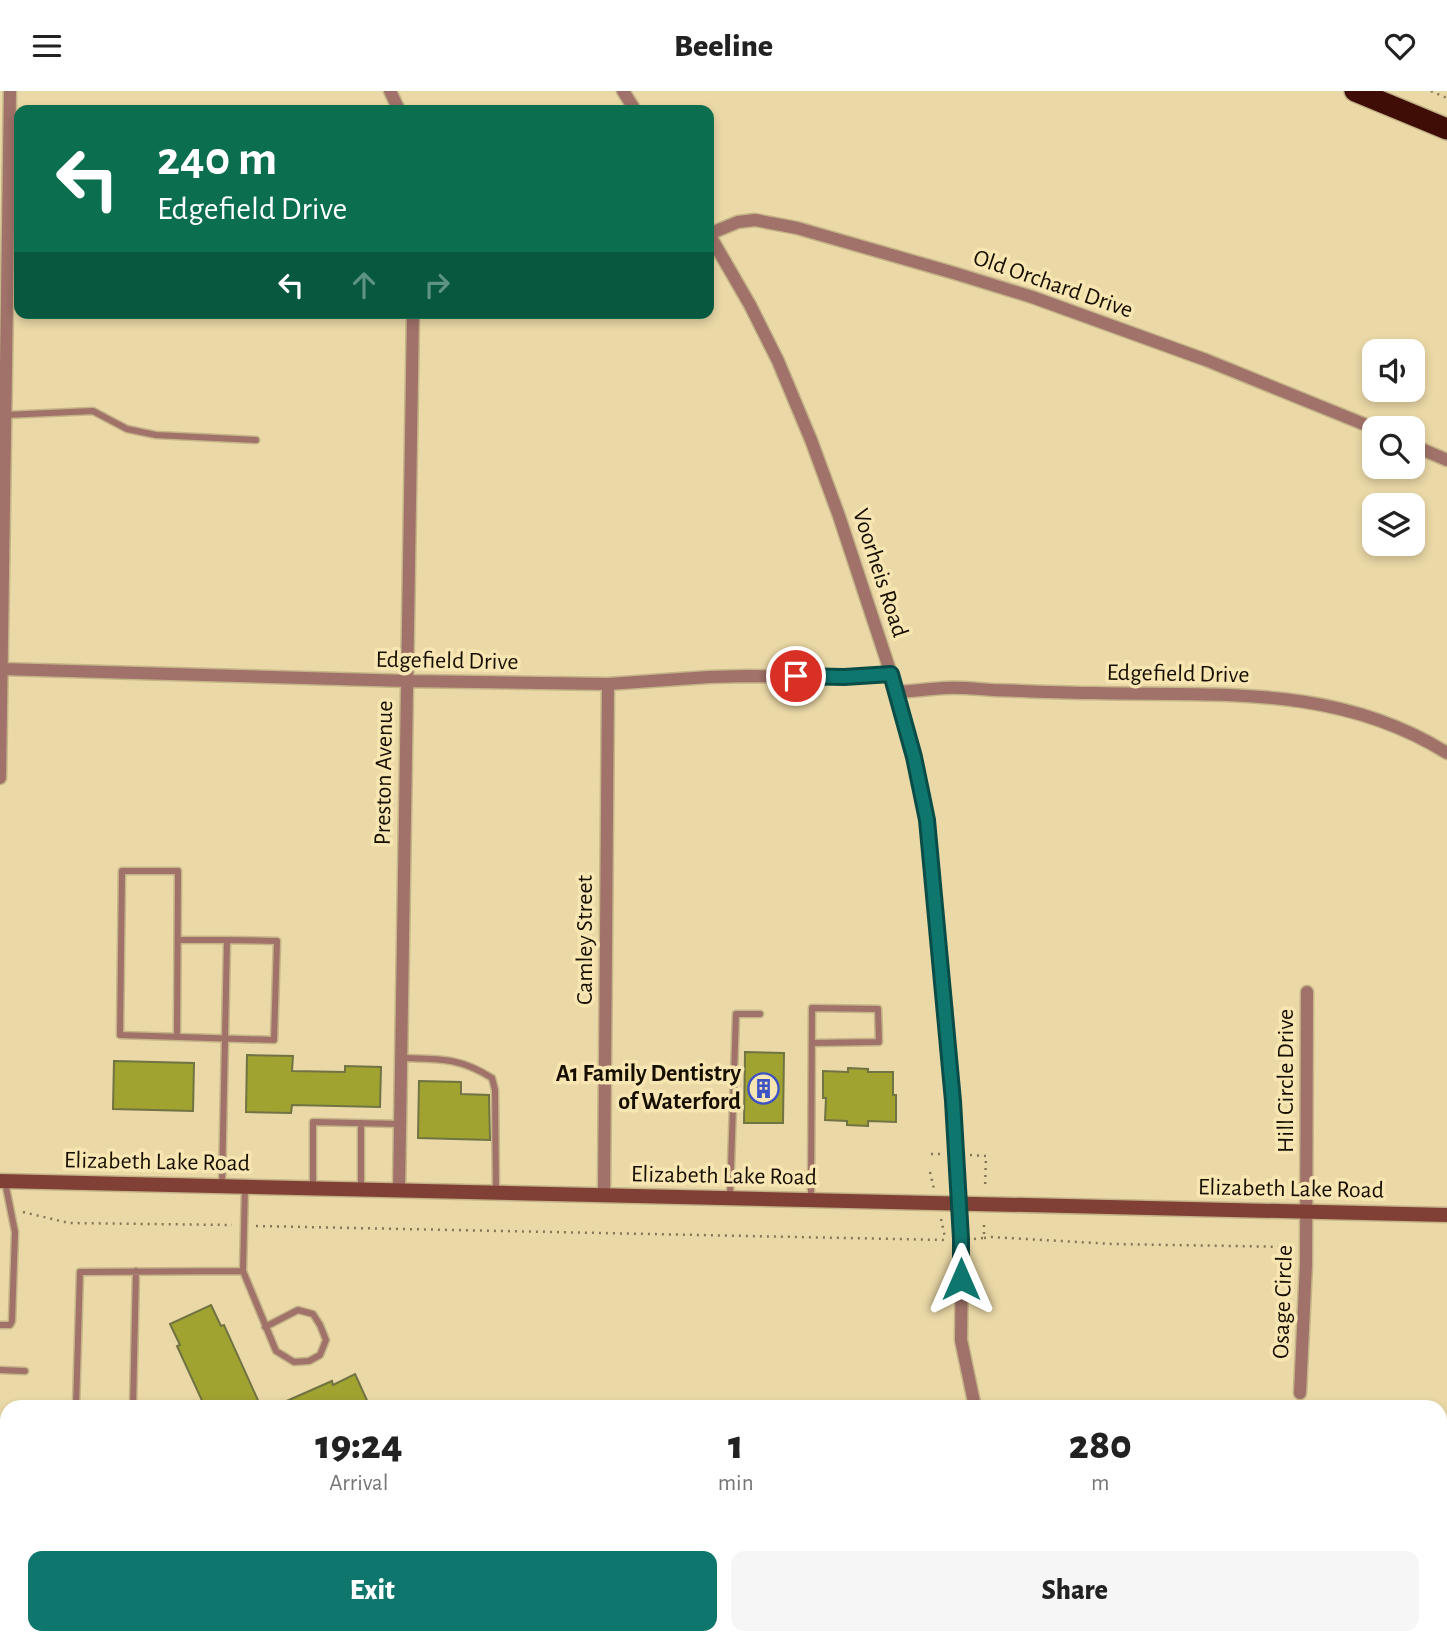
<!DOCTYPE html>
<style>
body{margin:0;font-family:"Alegreya Sans",sans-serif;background:#f6f6f6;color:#222;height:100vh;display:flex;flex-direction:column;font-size:26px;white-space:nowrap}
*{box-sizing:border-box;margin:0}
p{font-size:23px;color:#767676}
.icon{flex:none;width:38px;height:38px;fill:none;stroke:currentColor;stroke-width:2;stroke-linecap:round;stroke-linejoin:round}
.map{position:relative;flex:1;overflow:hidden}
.panel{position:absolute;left:0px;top:1309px;width:1447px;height:245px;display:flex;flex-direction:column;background:#fff;border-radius:21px 21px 0 0;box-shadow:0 4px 10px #0003}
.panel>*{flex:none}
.hud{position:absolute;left:14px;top:14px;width:700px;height:214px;border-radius:14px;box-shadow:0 4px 10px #0003;background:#0b6e4f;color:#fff;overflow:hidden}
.fabs{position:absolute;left:1362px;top:248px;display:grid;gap:14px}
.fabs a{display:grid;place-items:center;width:63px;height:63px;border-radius:14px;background:#fff;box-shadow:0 4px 10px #0003;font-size:35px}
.pin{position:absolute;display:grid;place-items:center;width:60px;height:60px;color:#fff;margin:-30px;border:4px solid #fff;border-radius:50%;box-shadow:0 2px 7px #0007}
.me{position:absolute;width:77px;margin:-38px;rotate:0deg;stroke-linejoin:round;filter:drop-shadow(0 0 5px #0008)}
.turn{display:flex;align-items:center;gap:24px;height:147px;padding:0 28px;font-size:32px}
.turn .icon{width:91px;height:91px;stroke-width:2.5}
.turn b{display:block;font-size:49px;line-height:60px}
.lanes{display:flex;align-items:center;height:66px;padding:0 28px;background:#0003;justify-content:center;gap:35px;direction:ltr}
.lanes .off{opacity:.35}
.eta{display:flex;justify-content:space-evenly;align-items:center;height:119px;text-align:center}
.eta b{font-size:42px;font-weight:800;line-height:49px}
.cta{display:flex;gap:14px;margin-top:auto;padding:14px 28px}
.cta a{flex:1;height:80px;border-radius:14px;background:#0f766e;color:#fff;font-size:28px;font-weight:800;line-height:80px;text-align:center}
.cta a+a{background:#f6f6f6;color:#222}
header{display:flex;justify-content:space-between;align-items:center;height:91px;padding:0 28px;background:#fff;font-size:32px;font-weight:800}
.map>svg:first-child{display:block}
.building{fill:#a1a330;stroke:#717343;stroke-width:2}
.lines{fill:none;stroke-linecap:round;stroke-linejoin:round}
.lane-casing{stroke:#c4b488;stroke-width:9}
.street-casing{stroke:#c4b488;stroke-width:15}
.secondary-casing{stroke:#c4b488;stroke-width:17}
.highway-casing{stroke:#c4b488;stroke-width:24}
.path{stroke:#847756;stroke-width:2.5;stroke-dasharray:2 5;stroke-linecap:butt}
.lane{stroke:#a07269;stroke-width:6}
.street{stroke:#a07269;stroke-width:12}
.secondary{stroke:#804035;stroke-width:14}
.highway{stroke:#3f0c06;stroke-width:21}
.route-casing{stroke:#0a4d48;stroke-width:18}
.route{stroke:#0f766e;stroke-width:12}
.labels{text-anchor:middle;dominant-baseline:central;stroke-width:7;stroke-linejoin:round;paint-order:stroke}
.street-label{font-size:24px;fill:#160f00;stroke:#f7e5b2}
.poi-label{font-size:24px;font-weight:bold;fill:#160f00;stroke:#f7e5b2;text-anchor:end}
</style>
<header><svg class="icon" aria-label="menu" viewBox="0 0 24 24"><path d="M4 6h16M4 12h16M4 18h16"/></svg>Beeline<svg class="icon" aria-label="heart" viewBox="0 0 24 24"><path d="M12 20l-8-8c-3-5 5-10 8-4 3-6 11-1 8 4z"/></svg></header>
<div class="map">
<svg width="1447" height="1554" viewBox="0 0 1447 1554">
<rect width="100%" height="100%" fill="#ead8a6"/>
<path class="building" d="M745,961L784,962L783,1032H744Z
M247,964L293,965L292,980L345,981V975L381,976L380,1016L292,1014L291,1022L246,1021Z
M114,970L194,972L193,1020L113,1018Z
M848,977L868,978V981H893V1004H896V1031L868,1030V1035L847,1034V1030L825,1029L826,1007H823V980L848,981Z
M419,990L461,991V1003L489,1004L490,1049L418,1047Z
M211,1214L221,1235L224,1234L261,1316H205L177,1255L180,1254L170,1233Z
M355,1283L370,1316H273L332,1290L333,1294Z"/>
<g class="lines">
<defs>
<path id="lane" d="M5,324L93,320L127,338L156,344L256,349
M178,849H227
M177,946L178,780H122L120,944L274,949L277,850L227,849L222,1094
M401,967C438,968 459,966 492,987L495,999L496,1100
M245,1096L243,1180L276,1260L294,1271L309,1270L320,1264L326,1249L320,1234L313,1223L298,1219L265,1236
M313,1096V1031L400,1033
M361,1097V1032
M730,1106L736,923H760
M811,1108L812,917L878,918L879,951L812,952
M0,1234H10L12,1230L15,1141L5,1091
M0,1279L25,1280
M76,1316L80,1181L243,1180
M133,1316L136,1180"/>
<path id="street" d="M390,0L399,19
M623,0L635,19
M709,143L750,214L778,270L811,349L839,425L897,601L914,666L927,729L947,929L953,1010L962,1165L961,1249L975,1316
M709,143L738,131L755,129L797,137L954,182L1032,206L1206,269L1376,338
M1412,354L1447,369
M2,578L407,590L608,593L709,586L748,585L844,586L891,583
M897,601C913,600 929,598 945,597C961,596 977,598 993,599C1027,600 1061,602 1094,602C1218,605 1337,593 1447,662
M0,687L10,0
M399,1100L413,222
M604,1105L608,593
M1300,1302L1306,1173L1307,901
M738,1547L742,1554
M1106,1547L1112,1554
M888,1554L901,1547"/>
<path id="secondary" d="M0,1090L1447,1124"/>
<path id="highway" d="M1355,0L1447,38"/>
</defs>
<use href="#lane" class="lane-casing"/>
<use href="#street" class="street-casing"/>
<use href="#secondary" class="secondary-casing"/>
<use href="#highway" class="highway-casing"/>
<path class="path" d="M1431,0L1447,7
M931,1063H942
M970,1064L986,1065L985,1098
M930,1081L934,1098
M23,1121L69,1132L232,1134
M941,1128L945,1146
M256,1135L945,1149
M984,1147L991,1146L1113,1153L1292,1156
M974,1148L984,1147V1129"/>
<use href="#lane" class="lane"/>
<use href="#street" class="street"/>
<use href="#secondary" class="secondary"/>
<use href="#highway" class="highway"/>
</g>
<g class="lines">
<defs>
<path id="route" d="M796,585L844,586L891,583L914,666L927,729L953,1010L961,1148V1188"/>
</defs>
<use href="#route" class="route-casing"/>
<use href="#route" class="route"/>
</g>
<defs>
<symbol id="building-ring" viewBox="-11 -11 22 22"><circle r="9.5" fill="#f7e5b2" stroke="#3d52c5" stroke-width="1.5"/><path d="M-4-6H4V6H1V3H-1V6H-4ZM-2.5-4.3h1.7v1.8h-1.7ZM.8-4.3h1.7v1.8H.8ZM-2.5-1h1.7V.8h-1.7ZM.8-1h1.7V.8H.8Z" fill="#3d52c5"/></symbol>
</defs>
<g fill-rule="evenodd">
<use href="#building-ring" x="746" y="980" width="35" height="35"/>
</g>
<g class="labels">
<g class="street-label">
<text transform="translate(1053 193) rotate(19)">Old Orchard Drive</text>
<text transform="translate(880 482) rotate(72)">Voorheis Road</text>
<text transform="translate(447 570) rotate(1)">Edgefield Drive</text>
<text transform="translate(1178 583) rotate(1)">Edgefield Drive</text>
<text transform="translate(384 682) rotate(-89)">Preston Avenue</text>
<text transform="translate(585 849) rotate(-90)">Camley Street</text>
<text transform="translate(1286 990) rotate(-90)">Hill Circle Drive</text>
<text transform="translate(157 1071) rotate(1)">Elizabeth Lake Road</text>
<text transform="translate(724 1085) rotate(1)">Elizabeth Lake Road</text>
<text transform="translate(1291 1098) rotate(1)">Elizabeth Lake Road</text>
<text transform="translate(1283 1211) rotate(-88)">Osage Circle</text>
</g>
<g class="poi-label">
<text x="741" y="983">A1 Family Dentistry<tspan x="741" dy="28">of Waterford</tspan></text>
</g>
</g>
</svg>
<div class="fabs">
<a><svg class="icon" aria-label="sound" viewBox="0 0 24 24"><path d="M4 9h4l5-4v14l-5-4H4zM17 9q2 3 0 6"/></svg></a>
<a><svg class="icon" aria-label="search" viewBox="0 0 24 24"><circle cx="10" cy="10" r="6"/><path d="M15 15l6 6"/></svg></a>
<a><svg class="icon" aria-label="layers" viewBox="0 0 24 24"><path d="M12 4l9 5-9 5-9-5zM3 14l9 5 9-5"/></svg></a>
</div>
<div class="pin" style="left:796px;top:585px;background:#d93025"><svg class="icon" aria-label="arrive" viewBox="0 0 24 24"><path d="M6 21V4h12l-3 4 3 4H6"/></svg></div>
<svg class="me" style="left:961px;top:1188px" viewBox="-20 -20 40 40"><path d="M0-17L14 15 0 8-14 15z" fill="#0f766e" stroke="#fff" stroke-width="4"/></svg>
<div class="hud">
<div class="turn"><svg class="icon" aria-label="left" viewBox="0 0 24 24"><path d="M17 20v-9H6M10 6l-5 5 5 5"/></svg><div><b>240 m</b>Edgefield Drive</div></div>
<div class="lanes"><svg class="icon" aria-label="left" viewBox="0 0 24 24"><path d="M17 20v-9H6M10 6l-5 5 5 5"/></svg><svg class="icon off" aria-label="ahead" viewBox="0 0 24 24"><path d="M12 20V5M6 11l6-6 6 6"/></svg><svg class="icon off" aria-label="right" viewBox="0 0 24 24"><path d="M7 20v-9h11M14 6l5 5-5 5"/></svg></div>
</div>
<section class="panel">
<div class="eta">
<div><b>19:24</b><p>Arrival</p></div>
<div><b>1</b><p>min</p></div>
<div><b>280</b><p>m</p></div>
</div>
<div class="cta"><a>Exit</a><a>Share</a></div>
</section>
</div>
